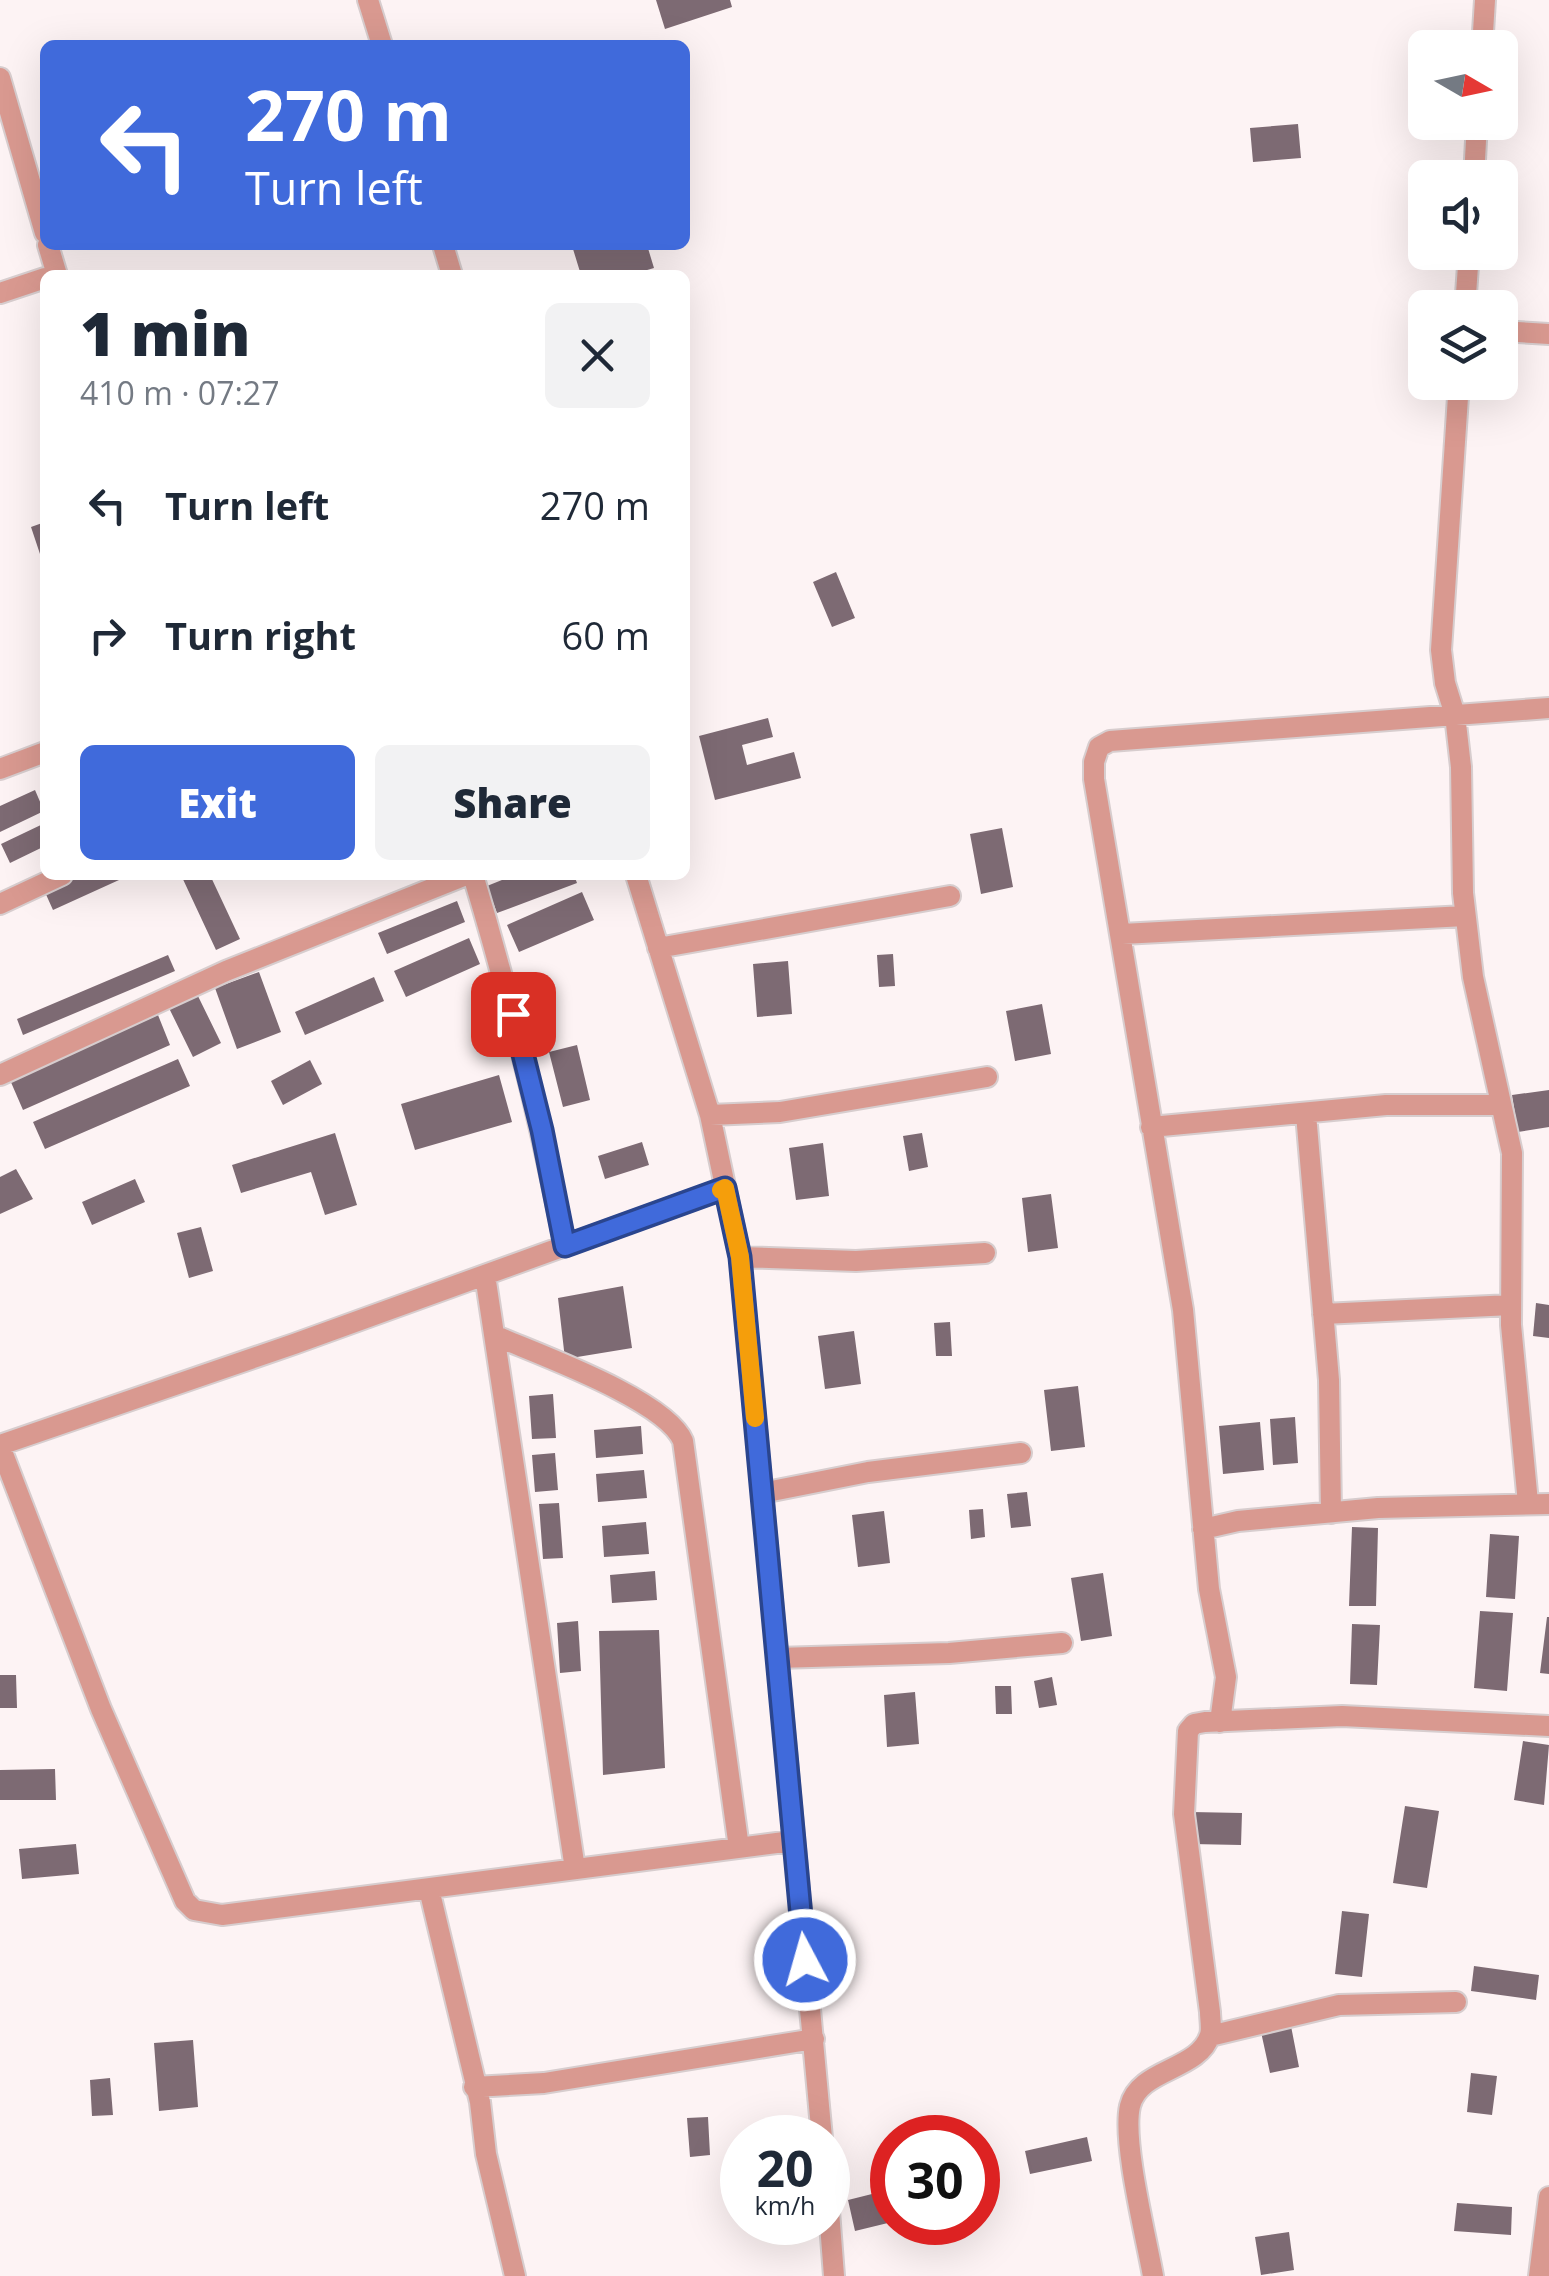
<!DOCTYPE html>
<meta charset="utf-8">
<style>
body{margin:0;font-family:"Open Sans",sans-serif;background:#f2f2f3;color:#1f2937;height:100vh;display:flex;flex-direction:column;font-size:38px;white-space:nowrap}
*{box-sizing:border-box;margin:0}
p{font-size:32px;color:#747a83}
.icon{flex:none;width:55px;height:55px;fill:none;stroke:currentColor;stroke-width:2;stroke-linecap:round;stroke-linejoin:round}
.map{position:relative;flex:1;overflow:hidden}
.panel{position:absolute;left:40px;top:270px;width:650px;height:610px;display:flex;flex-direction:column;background:#fff;border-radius:15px;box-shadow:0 10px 40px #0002}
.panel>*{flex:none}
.hud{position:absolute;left:40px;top:40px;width:650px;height:210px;border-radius:15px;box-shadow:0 10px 40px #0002;background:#406adb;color:#fff;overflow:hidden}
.needle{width:65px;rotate:99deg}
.fabs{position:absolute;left:1408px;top:30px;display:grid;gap:20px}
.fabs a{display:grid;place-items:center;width:110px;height:110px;border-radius:15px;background:#fff;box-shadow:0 10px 40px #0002;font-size:50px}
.speed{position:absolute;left:720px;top:2115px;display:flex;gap:20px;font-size:50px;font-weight:700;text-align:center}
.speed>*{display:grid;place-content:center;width:130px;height:130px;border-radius:50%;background:#fff;box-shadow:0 10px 40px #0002;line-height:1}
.speed small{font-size:25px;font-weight:400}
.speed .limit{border:15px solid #d22;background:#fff;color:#111}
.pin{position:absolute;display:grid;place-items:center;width:85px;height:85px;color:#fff;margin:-42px;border-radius:20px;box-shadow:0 5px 15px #0006}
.me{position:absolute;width:110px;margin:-55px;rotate:354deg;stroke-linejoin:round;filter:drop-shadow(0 0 8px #0008)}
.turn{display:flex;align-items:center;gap:35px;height:210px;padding:0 40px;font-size:45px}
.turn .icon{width:130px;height:130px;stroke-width:2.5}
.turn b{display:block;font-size:70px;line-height:85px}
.round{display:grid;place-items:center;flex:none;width:105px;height:105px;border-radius:15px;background:#f2f2f3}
.headline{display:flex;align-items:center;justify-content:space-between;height:170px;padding:0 40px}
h1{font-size:60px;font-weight:800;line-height:75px}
.cta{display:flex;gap:20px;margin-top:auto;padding:20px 40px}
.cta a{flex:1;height:115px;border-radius:15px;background:#406adb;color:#fff;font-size:40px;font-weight:800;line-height:115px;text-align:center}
.cta a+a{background:#f2f2f3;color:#1f2937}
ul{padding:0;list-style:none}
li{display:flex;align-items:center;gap:30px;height:130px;padding:0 40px}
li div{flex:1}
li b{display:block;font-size:38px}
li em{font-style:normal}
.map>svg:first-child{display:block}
.building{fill:#7d6a73}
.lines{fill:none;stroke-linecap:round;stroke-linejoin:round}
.minor-casing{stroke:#d7cdce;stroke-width:24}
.minor{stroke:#d99990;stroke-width:20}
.route-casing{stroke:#2a458e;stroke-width:25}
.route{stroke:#406adb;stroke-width:18}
.slow{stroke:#f59e0b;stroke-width:18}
</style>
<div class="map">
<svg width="1549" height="2276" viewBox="0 0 1549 2276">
<rect width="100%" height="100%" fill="#fdf3f4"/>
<path class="building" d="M656,0H730L732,7L665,29Z
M1298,124L1301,158L1253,162L1250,128Z
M585,245H647L654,268L630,275H581L573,249Z
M45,522V566H44L31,527Z
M836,572L855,618L832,627L813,582Z
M768,718L773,737L742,745L747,765L794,752L801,778L715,800L699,736Z
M35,790L44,811L0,832V806Z
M45,823V846L10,863L1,844Z
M1002,828L1013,887L981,894L970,834Z
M76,875H130L53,910L44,890Z
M181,875H210L240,939L216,950Z
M514,875H574L577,883L497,913L487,886Z
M582,892L594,920L519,952L507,925Z
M457,901L465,922L387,954L378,933Z
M469,938L480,964L406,997L394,971Z
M893,954L895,986L879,987L877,955Z
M168,955L175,971L23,1035L17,1019Z
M788,961L792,1014L757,1017L753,964Z
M259,972L281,1032L237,1049L215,988Z
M374,977L384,1001L305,1035L295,1012Z
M196,992L221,1043L193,1057L168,1006Z
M1042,1004L1051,1054L1015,1061L1006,1011Z
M158,1015L170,1045L23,1110L10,1080Z
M577,1045L590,1100L563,1107L549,1052Z
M178,1059L190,1086L45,1149L33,1122Z
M310,1060L322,1084L283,1105L271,1081Z
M499,1075L512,1122L415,1150L401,1104Z
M1549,1090V1127L1518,1132L1512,1095Z
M335,1133L357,1205L325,1215L311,1172L241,1193L232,1165Z
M922,1133L928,1167L909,1171L903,1136Z
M642,1142L649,1165L605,1179L598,1156Z
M823,1143L829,1196L796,1200L789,1148Z
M16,1169L33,1199L0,1214V1177Z
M135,1179L145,1202L92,1225L82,1202Z
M1051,1194L1058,1248L1028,1252L1022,1198Z
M201,1227L213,1271L189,1278L177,1233Z
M623,1286L632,1348L565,1359L558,1298Z
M1536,1303L1549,1305V1338L1533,1336Z
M950,1322L952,1356H936L934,1323Z
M854,1331L861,1384L825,1389L818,1336Z
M1078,1386L1085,1447L1051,1451L1044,1390Z
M553,1394L556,1438L532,1439L529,1396Z
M1295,1417L1298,1463L1273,1465L1270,1419Z
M1260,1422L1264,1470L1223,1474L1219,1426Z
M641,1426L643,1454L596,1458L594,1430Z
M555,1453L558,1490L535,1492L532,1455Z
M644,1470L647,1498L598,1502L596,1474Z
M1027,1492L1031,1526L1011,1528L1007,1494Z
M559,1503L563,1558L543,1559L539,1504Z
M983,1509L985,1537L971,1539L969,1510Z
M884,1511L890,1563L858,1567L852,1515Z
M646,1522L649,1554L604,1557L602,1526Z
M1352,1527L1378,1528L1376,1606H1349Z
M1490,1534L1519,1536L1515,1599L1486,1597Z
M655,1571L657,1600L612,1603L610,1575Z
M1103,1573L1112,1636L1081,1641L1071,1578Z
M1480,1611L1513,1613L1507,1691L1474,1688Z
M1547,1617H1549V1674L1540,1673Z
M578,1621L581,1671L560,1673L557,1623Z
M1352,1624L1380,1625L1377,1685L1350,1684Z
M659,1630L665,1768L603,1775L599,1631Z
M0,1675H16L17,1708H0Z
M1052,1677L1057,1705L1039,1708L1034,1681Z
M995,1686H1011L1012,1714H996Z
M915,1692L919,1744L887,1747L884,1695Z
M1523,1741L1549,1745L1544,1805L1514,1800Z
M55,1769L56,1800H0V1770Z
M1405,1806L1439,1811L1427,1888L1393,1883Z
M1192,1812L1242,1813L1241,1845L1192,1844Z
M76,1844L79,1874L22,1879L19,1849Z
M1342,1911L1369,1914L1362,1977L1335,1974Z
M1474,1966L1539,1975L1536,2000L1471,1991Z
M1291,2026L1299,2067L1270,2073L1261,2032Z
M193,2040L198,2107L159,2111L154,2043Z
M1471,2073L1497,2076L1492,2115L1467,2112Z
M110,2078L113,2115L92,2116L90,2080Z
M708,2117L710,2155L690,2157L687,2118Z
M1087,2137L1092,2161L1030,2174L1025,2151Z
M892,2189V2222L855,2231L848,2200Z
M1457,2203L1512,2207L1511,2235L1454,2231Z
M1289,2232L1294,2270L1261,2275L1255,2237Z"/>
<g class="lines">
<defs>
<path id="minor" d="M368,0L382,45
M1482,48L1485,0
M0,78L45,233
M1474,178L1477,122
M48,245L57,275
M443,245L452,275
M0,293L45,278
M1465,308L1469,252
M1500,331L1549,334
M1459,382L1441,650L1445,683L1455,715L1461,767L1463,893L1473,977L1512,1153L1511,1325L1528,1503
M0,769L45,752
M473,875C510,998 540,1121 565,1246
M636,875L710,1115L740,1257L822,2138
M0,904L62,875
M1122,934L1465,916
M658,948L950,896
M0,1075L226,971L466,875
M1306,1114L1329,1380L1331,1513
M710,1115L780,1112L987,1077
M1151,1127L1386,1105H1501
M740,1257L856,1261L985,1253
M485,1275L575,1869
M1323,1314L1511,1305
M496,1336C540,1355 666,1400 683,1441L739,1848
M0,1445L294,1344L725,1188
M0,1446L101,1709L185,1901L194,1910L222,1915L792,1841
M762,1493L868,1472L1021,1453
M1203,1529L1238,1521L1378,1508L1549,1504
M777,1658L949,1653L1062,1643
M1220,1722L1226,1677L1209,1589L1183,1310L1094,779V762L1099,747L1110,741L1549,708
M429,1889L480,2102L486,2154L515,2276
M1210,2036L1339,2005L1456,2002
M474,2087L544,2083L814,2039
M828,2198L834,2276
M1153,2276C1146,2236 1122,2142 1130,2106C1139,2068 1199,2071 1210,2035C1212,2029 1210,2018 1210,2012L1184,1814L1188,1731L1194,1724L1205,1722L1342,1716L1549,1726
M1539,2276L1549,2197"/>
</defs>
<use href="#minor" class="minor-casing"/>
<use href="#minor" class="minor"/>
</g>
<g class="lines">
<defs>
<path id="route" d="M513,1014L542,1130L565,1246L725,1188L740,1257L805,1960"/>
</defs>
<use href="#route" class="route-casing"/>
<use href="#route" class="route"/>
<path class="slow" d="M721,1190L725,1188L740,1257L755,1418"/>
</g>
</svg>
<div class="fabs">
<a><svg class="needle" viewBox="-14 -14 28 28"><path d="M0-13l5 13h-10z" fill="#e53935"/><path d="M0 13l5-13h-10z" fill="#747a83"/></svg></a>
<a><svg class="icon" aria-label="sound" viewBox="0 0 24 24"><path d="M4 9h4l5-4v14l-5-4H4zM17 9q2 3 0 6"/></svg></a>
<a><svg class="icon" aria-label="layers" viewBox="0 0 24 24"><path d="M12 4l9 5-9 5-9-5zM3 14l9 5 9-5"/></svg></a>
</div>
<div class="speed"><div>20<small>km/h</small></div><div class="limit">30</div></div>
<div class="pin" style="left:513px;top:1014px;background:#d93025"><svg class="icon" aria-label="arrive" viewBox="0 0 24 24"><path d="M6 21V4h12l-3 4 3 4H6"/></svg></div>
<svg class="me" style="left:805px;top:1960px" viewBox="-20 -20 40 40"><circle r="17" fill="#406adb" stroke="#fff" stroke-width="3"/><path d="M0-11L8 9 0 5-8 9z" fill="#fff"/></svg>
<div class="hud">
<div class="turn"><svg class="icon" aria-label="left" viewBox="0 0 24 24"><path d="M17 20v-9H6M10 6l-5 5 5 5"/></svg><div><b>270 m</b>Turn left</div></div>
</div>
<section class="panel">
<div class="headline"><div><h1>1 min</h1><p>410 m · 07:27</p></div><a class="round"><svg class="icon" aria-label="close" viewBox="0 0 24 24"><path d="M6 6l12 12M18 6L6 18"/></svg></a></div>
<ul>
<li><svg class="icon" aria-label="left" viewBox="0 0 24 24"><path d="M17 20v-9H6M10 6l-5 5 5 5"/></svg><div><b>Turn left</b></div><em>270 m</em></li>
<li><svg class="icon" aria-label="right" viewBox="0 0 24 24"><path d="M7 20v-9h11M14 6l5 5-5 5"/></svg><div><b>Turn right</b></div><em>60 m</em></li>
</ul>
<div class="cta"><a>Exit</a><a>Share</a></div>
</section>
</div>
